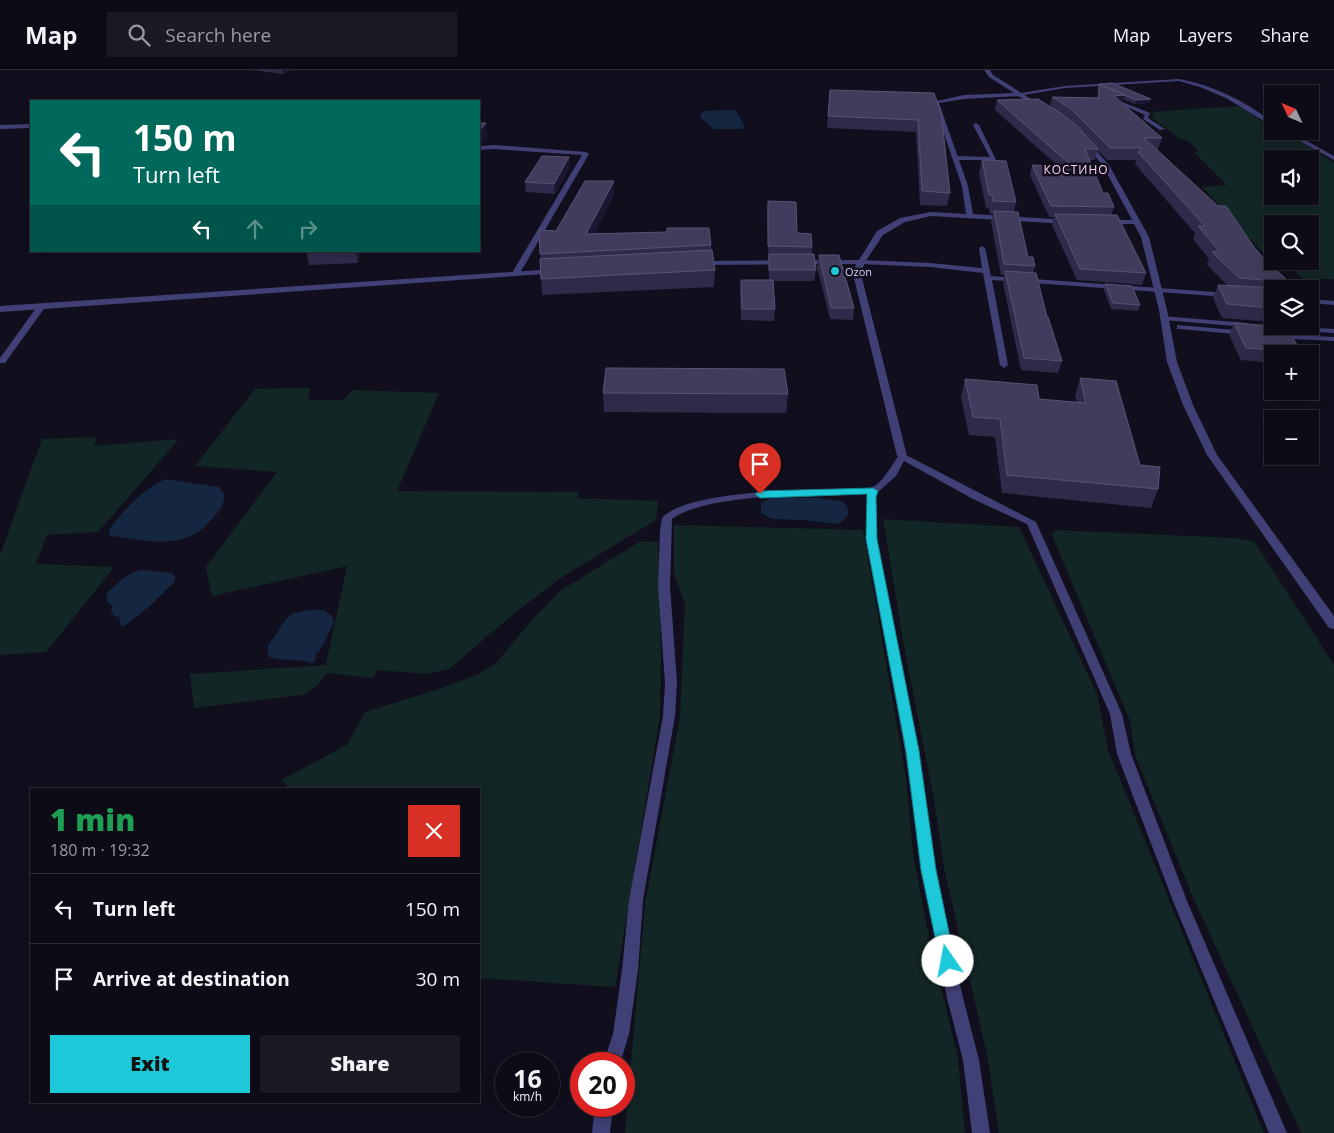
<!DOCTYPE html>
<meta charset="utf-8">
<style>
body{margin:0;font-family:"Open Sans",sans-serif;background:#1b1923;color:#f1f3f6;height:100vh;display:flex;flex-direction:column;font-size:19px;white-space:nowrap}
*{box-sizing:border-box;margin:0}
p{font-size:16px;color:#9a9ba1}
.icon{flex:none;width:28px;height:28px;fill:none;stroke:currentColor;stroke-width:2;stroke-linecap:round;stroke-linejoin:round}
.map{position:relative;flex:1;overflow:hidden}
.details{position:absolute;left:30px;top:718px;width:450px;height:315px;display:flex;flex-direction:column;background:#0d0b16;border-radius:0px;box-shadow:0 2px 12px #0003,0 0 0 1px #2d2b35}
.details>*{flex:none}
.banner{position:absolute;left:30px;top:30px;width:450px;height:152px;border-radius:0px;box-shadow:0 2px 12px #0003,0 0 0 1px #2d2b35;background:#00695c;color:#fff;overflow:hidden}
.needle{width:32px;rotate:314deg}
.controls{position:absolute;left:1264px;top:15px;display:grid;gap:10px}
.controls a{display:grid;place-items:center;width:55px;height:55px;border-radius:0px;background:#0d0b16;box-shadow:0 2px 12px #0003,0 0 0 1px #2d2b35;font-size:25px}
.speed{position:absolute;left:495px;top:982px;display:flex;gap:10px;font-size:25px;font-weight:700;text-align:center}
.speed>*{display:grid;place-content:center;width:65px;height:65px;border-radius:50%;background:#0d0b16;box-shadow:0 2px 12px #0003,0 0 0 1px #2d2b35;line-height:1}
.speed small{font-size:12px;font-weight:400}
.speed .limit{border:8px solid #d22;background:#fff;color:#111}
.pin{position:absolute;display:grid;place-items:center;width:42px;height:42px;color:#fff;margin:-51px -21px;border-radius:50% 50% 50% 0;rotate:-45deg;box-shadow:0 0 5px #0007}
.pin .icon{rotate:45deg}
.me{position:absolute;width:55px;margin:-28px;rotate:348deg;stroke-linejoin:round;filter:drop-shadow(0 0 4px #0008)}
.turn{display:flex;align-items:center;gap:18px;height:105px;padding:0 20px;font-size:22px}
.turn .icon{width:65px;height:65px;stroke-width:2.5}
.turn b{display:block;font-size:35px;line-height:42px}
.lanes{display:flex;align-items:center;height:48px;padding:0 20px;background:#0003;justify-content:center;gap:25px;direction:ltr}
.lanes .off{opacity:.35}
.round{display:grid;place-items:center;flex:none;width:52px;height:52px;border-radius:0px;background:#1b1923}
.head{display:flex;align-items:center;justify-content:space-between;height:85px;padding:0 20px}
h1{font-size:30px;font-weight:800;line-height:38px;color:#1e9e55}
.action{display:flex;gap:10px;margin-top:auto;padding:10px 20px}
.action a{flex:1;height:58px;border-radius:0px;background:#1dc8d9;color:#111;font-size:20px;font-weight:800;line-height:58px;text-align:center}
.action a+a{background:#1b1923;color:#f1f3f6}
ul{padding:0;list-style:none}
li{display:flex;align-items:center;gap:15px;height:70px;padding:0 20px;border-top:1px solid #2d2b35}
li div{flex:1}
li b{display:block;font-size:19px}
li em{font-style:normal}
header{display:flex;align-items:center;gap:30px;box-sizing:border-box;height:70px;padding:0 25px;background:#0d0b16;border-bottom:1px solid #2d2b35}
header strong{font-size:24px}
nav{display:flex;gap:28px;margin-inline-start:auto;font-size:18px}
.search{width:350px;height:45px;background:#1b1923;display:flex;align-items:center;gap:12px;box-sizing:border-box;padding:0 18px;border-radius:0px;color:#9a9ba1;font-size:19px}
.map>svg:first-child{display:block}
.green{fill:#132626;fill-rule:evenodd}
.water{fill:#152641}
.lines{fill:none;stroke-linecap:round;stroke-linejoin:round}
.service{fill:#414076;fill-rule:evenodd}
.minor{fill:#414076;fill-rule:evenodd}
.wall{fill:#2f2a49}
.shaded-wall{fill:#1c1730}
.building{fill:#413c5c;stroke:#585375}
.route{fill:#1dc8d9;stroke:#13828d}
.poi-dot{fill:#1dc8d9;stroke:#110f1d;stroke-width:2}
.labels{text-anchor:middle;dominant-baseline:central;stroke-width:5;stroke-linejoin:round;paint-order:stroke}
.far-poi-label{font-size:11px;fill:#d5d1f9;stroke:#110f1d;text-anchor:start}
.far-quarter-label{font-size:12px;letter-spacing:1px;fill:#f9d3eb;stroke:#110f1d}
</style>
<header>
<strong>Map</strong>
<div class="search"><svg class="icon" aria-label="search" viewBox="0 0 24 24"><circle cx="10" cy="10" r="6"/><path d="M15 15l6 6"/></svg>Search here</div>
<nav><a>Map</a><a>Layers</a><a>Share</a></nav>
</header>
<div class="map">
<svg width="1334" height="1063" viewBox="0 0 1334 1063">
<rect width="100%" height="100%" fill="#110f1d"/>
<path class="green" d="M1240,36L1272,58V61H1278L1309,77L1334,93V209H1302L1292,198H1277L1202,117L1227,115L1194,82L1199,81L1188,71L1180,69L1151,47L1155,46L1149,42ZM1272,89H1310V126H1272ZM1272,154H1310V191H1272Z
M310,318L308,330H343L352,320L439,323L397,421L579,422L577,428L658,431L656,450L562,507L517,541L449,599L427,604L378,600L373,608L327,603L318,615L302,625L194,638L190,604L326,595L347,496L212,526L206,497L277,402L195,396L255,319Z
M97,367L94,376L179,369L98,462L47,465L36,494L114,497L46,582L0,585V485L42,369Z
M883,449L1019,457L1097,624L1108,680L1264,1063H999L987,984L945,803L934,729L904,577Z
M674,455L863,460L906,708L913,783L929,868L958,988L965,1063H625L645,834L680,647L685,534L674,504Z
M1055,460L1234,468L1254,471L1334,595V1063H1301L1192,825L1135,685L1130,651L1052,465Z
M641,471L658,472L661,584L660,646L615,917L479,908V719H289L281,710L347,675L365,642L439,619L479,604L496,593L532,550L560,521Z"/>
<path class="water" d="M736,40L745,57L741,59H713L700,47L701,43L704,41Z
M166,409L219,417L224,424C224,437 220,440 211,450C185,482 145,470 110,466L109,460C124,439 143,419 166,409Z
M771,428H817L841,431L845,433L848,439V445L842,452L836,454L804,450L773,449L761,443V433Z
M142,500L172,503L175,506V511L150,536L124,556H121L119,547L114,546L111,541L112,536L107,531V523C117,514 128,502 142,500Z
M324,540L332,546L334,553C328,562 323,580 316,583L315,591L312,593C299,588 278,592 268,586V575C275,567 280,557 286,549C294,539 313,540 324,540Z"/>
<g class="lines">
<path class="service" d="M1179,9C1213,15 1245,31 1272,52V56L1226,28L1200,17L1179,11L1065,18L1018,26L1015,24L1065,16Z
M1107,26L1150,43L1148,48L1165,59L1160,60L1143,49L1145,45L1107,28Z
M976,53L979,55L996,90H957L954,88L957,86L990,87L973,55Z
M31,54V58L0,59V55Z
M1281,61H1289L1334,86V90Z
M494,75L586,82L589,84L520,203L516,205L512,203L582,85L494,79L479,80V76Z
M982,176L985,178L991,206L1228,223L1232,225L1228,227L992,210L1008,295L1004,298L1000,295L983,203L930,197L861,194L857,192L861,190L930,193L982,198L979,178Z
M1310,229L1334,231V235L1310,233Z
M39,234L46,236L5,293H0V288Z
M1161,246L1247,253L1251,255L1247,257L1164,250L1160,248Z
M1177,255L1246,261L1250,263L1246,265L1180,259H1177Z
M1270,255L1334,259V263L1273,259H1270Z
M1291,265L1334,267V271L1294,269H1291Z
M902,383L1036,452L1122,644L1131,684L1187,831L1287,1063H1269L1173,831L1117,684L1110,644L1027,454L973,429L904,391L896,406L878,422L876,427L877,469L919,681L936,800L963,928L979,990L990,1063H972L963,990L947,928L922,800L905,681L867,469V424C820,425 709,422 672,449L670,516L677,613L675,646L643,830L638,900L629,964L620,994H603L613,964L622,900L629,830L663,646L665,613L658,516L660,461L662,448C684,422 793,420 828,419C839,419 859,421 870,418C885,414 895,386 902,383Z
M595,1036H613L610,1063H592Z"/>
<path class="minor" d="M984,0H990L993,5L1045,38L1040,39L1018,26L964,29L939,33L968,116L973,144L1068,150L1072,152L1068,154L931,146L905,152L883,165L865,192L861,204L907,386L902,389L897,386L853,204L856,194L699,195L695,193L699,191L859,190L877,161L900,148L931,142L966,144L962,116L933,32L964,25L1014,23L989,7Z
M1086,69L1109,95L1149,167L1167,240L1177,292L1193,335L1217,385L1334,546V559L1329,558L1207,385L1183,335L1167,292L1159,240L1141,167L1134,154H1103L1099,152L1103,150H1132L1103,96L1083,71Z
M556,199L560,201L559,203L0,242V236Z"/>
</g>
<path class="wall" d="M253,0H291L283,4Z
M1099,14L1151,29L1149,33L1135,34L1123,29L1122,33L1162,68L1158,79H1157L1254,177L1265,190L1297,219H1272V252L1222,248L1213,228L1218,215H1227L1207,195L1209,189L1193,169L1195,163L1135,94L1136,90H1107L1097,80L1095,90H1089L1103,123L1114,137L1111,145L1146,203L1142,215L1077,210L1052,155L1054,147H1049L1030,105L1032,95L1058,96L995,40L997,30L1050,36L1052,27L1097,28Z
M830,20L934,23L950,123L947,136L920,135L916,62L827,58Z
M569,87L570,97L555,124L526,122L525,112Z
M982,90L1016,132L1014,142L1028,187L1035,196L1033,203L1062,291L1058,303L1021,300L1003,213L1004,205H1001L991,152L993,144H990L989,138H986L979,103Z
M614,124L594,164L711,175V180L715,200L714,217L542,225L539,160L556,161Z
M768,131L797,163L812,177V184L816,200L814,211H773L775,239L774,251L741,250L740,221L741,210H769L767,141Z
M306,181H361L358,193L309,195Z
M819,185L854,238L853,250L830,249L817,197Z
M1105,214L1140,235L1138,241L1111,239L1104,220Z
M1310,230L1318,237L1312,251H1310Z
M1234,253L1301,282L1300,284H1272V293L1241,290L1229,265Z
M1080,308L1140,395L1158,419L1151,438L1002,423L995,367L969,365L961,327L965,309L1039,329L1077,332L1075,326Z
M603,323L788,324L786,343L604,342Z"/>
<path class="shaded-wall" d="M282,0H291L283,4Z
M1125,25L1122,36L1114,26Z
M1151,29L1149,33L1135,34L1136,30Z
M486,53L488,67L481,74H479V61Z
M569,87L570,97L555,124L554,114Z
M614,111V124L587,178L586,164Z
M356,181H361L358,193Z"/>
<path class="building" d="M1112,13L1151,29L1136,30L1099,14Z
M1099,14L1125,25L1114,26L1162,68H1144L1218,136H1226L1254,177L1265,190L1297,219H1272V238L1227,234L1218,215L1278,218L1280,216L1279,211L1239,208L1212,182L1219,181L1198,156H1205L1138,82L1142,78H1110L1071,39L1052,27L1099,28Z
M830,20L934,23L941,42L950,123L922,121L918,50L828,46Z
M1038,29L1059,42L1076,55L1098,79H1085L1103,123H1108L1114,137L1051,136L1032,95L1073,97L997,30Z
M479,53H486L479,61Z
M542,86L569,87L554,114L525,112Z
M982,90L1006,91L1016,132L993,131L992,125H989Z
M585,111H614L586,164L667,162V158H709L711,175L540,184L539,160L556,161Z
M768,131L796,132L797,163L811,164L812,177L768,176Z
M994,141L1018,142L1028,187H1033L1035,196L1004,194Z
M1055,144L1117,145L1146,203L1080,199Z
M712,180L715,200L541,209L540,189Z
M769,184H814L816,200H769Z
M819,185H839L854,238H831Z
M1005,201L1036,203L1047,247H1048L1062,291L1024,288Z
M741,210H773L775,239H742Z
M1105,214L1132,216L1140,235L1113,233Z
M1310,230L1318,237L1310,236Z
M1234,253L1287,257L1301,282L1246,278Z
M606,298L784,299L788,324L603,323Z
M1080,308L1116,311L1140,395L1160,397L1158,419L1007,405L1000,349L973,347L965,309L1037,315L1039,329L1086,333Z"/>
<path class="route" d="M873,418L878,421L876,427L877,469L919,681L936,800L955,891L953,896L948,898L942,896L940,891L921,800L906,681L866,469L867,424L760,428L755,424L760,421Z"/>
<circle class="poi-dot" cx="835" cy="201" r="5"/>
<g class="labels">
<g class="far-poi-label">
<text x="845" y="201">Ozon</text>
</g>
<g class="far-quarter-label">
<text x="1076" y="99">КОСТИНО</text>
</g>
</g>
</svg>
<div class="controls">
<a><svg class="needle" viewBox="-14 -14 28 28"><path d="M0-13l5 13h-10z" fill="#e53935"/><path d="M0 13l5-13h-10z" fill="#9a9ba1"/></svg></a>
<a><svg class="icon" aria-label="sound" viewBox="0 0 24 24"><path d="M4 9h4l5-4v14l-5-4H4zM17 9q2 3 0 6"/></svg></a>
<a><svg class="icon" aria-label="search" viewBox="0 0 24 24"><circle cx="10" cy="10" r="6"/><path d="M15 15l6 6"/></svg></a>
<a><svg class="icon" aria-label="layers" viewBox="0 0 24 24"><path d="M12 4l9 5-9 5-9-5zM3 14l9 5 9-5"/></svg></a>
<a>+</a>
<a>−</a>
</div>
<div class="speed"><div>16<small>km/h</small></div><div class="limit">20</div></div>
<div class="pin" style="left:760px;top:424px;background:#d93025"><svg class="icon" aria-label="arrive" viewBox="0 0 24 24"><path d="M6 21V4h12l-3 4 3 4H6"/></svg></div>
<svg class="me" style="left:948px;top:891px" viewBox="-20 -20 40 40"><circle r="19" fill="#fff"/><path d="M0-13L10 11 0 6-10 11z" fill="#1dc8d9"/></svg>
<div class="banner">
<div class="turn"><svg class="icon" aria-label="left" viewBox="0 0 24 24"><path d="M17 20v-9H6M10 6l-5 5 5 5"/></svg><div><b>150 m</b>Turn left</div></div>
<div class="lanes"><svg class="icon" aria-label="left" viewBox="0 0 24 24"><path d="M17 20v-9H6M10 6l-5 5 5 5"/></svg><svg class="icon off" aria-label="ahead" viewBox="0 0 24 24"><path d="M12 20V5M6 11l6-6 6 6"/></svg><svg class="icon off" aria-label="right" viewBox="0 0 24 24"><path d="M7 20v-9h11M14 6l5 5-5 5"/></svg></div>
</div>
<section class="details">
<div class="head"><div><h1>1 min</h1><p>180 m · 19:32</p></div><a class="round" style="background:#d93025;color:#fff"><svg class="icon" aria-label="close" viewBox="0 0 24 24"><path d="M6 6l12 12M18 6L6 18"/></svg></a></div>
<ul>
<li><svg class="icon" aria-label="left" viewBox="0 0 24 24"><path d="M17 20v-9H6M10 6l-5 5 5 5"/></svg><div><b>Turn left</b></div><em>150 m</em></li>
<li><svg class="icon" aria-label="arrive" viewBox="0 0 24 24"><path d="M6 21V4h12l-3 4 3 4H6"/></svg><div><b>Arrive at destination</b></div><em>30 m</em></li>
</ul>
<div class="action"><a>Exit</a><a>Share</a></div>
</section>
</div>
